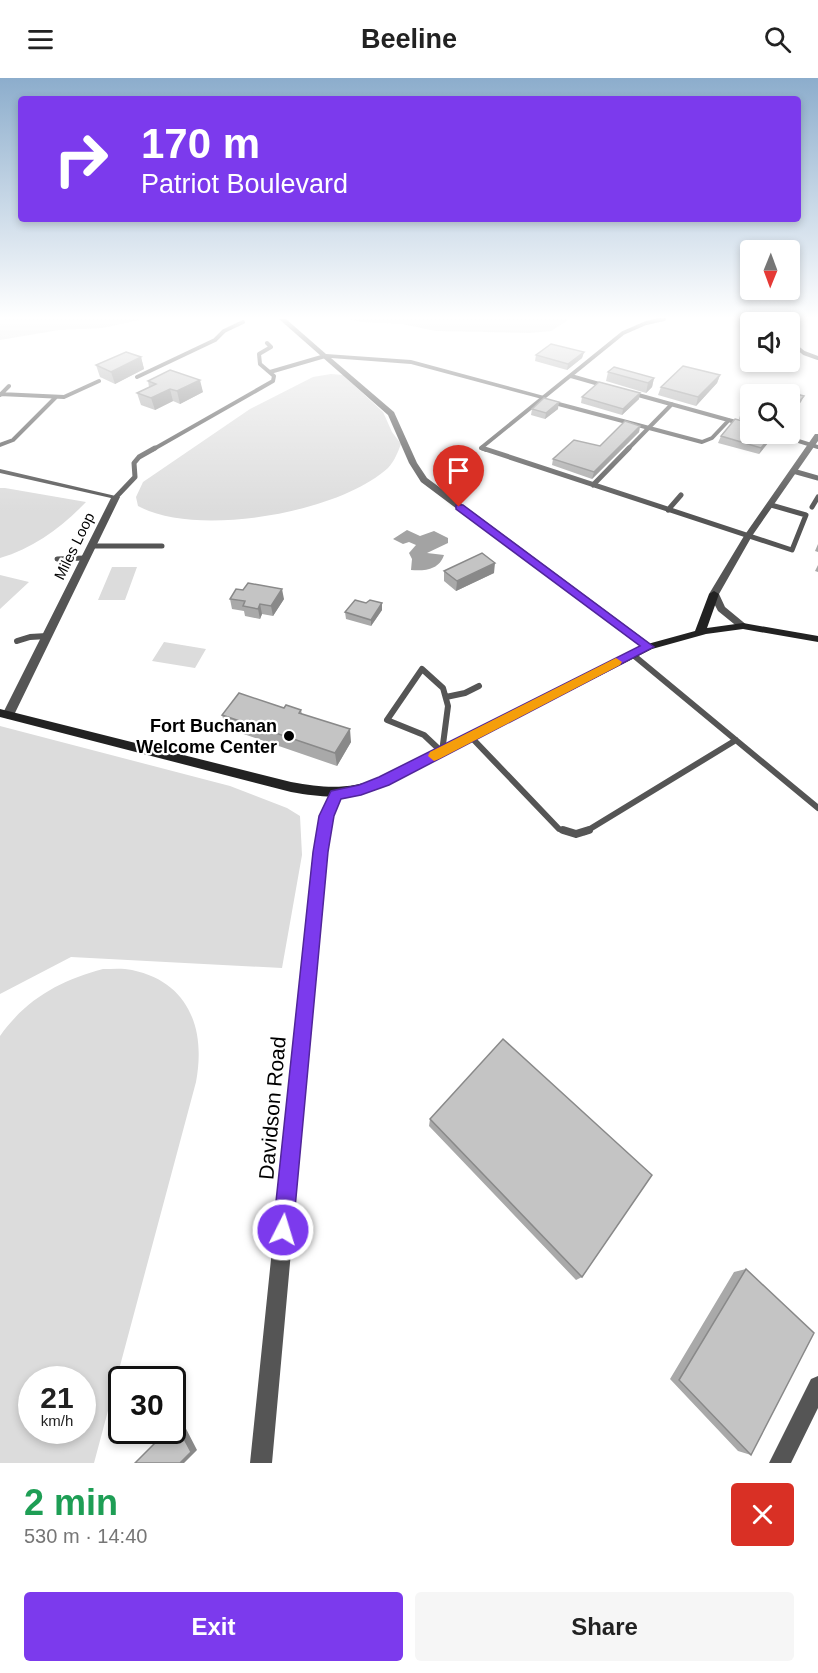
<!DOCTYPE html>
<meta charset="utf-8">
<style>
body{margin:0;font-family:Arial,sans-serif;background:#f6f6f6;color:#222;height:100vh;display:flex;flex-direction:column;font-size:22px;white-space:nowrap}
*{box-sizing:border-box;margin:0}
p{font-size:20px;color:#767676}
.icon{flex:none;width:33px;height:33px;fill:none;stroke:currentColor;stroke-width:2;stroke-linecap:round;stroke-linejoin:round}
.map{position:relative;height:1385px;overflow:hidden}
.panel{display:flex;flex-direction:column;background:#fff;flex:1}
.panel>*{flex:none}
.top-card{position:absolute;left:18px;top:18px;width:783px;height:126px;border-radius:6px;box-shadow:0 3px 9px #0003;background:#7c3aed;color:#fff;overflow:hidden}
.needle{width:39px;rotate:181deg}
.controls{position:absolute;left:740px;top:162px;display:grid;gap:12px}
.controls a{display:grid;place-items:center;width:60px;height:60px;border-radius:6px;background:#fff;box-shadow:0 3px 9px #0003;font-size:30px}
.speed{position:absolute;left:18px;top:1288px;display:flex;gap:12px;font-size:30px;font-weight:700;text-align:center}
.speed>*{display:grid;place-content:center;width:78px;height:78px;border-radius:50%;background:#fff;box-shadow:0 3px 9px #0003;line-height:1}
.speed small{font-size:15px;font-weight:400}
.speed .limit{border:3px solid #111;border-radius:9px;background:#fff;color:#111}
.pin{position:absolute;display:grid;place-items:center;width:51px;height:51px;color:#fff;margin:-62px -26px;border-radius:50% 50% 50% 0;rotate:-45deg;box-shadow:0 0 6px #0007}
.pin .icon{rotate:45deg}
.me{position:absolute;width:66px;margin:-33px;rotate:5deg;stroke-linejoin:round;filter:drop-shadow(0 0 4px #0008)}
.turn{display:flex;align-items:center;gap:21px;height:126px;padding:0 24px;font-size:27px}
.turn .icon{width:78px;height:78px;stroke-width:2.5}
.turn b{display:block;font-size:42px;line-height:51px}
.round{display:grid;place-items:center;flex:none;width:63px;height:63px;border-radius:6px;background:#f6f6f6}
.overview{display:flex;align-items:center;justify-content:space-between;height:102px;padding:0 24px}
h1{font-size:36px;font-weight:700;line-height:45px;color:#1e9e55}
.cta{display:flex;gap:12px;margin-top:auto;padding:12px 24px}
.cta a{flex:1;height:69px;border-radius:6px;background:#7c3aed;color:#fff;font-size:24px;font-weight:700;line-height:69px;text-align:center}
.cta a+a{background:#f6f6f6;color:#222}
header{display:flex;justify-content:space-between;align-items:center;height:78px;padding:0 24px;background:#fff;font-size:27px;font-weight:700}
.map>svg:first-child{display:block}
.green{fill:#dcdcdc;fill-rule:evenodd}
.water{fill:#a3a3a3}
.lines{fill:none;stroke-linecap:round;stroke-linejoin:round}
.lane-far3{stroke:#555;stroke-width:4}
.lane-far2{stroke:#555;stroke-width:5}
.lane-far1{stroke:#555;stroke-width:6}
.lane{stroke:#555;stroke-width:8}
.street{fill:#555;fill-rule:evenodd}
.secondary{fill:#222;fill-rule:evenodd}
.wall{fill:#a9a9a9}
.shaded-wall{fill:#898989}
.building{fill:#c4c4c4;stroke:#898989;stroke-width:1.5}
.route{fill:#7c3aed;stroke:#51269a;stroke-width:1.5}
.slow{fill:#f59e0b}
.poi-dot{fill:#000;stroke:#fff;stroke-width:2}
.labels{text-anchor:middle;dominant-baseline:central;stroke-width:4.5;stroke-linejoin:round;paint-order:stroke}
.far-street-label{font-size:15px;fill:#000;stroke:#fff}
.poi-label{font-size:18px;font-weight:bold;fill:#000;stroke:#fff;text-anchor:end}
.near-street-label{font-size:21px;fill:#000;stroke:#fff}
</style>
<header><svg class="icon" aria-label="menu" viewBox="0 0 24 24"><path d="M4 6h16M4 12h16M4 18h16"/></svg>Beeline<svg class="icon" aria-label="search" viewBox="0 0 24 24"><circle cx="10" cy="10" r="6"/><path d="M15 15l6 6"/></svg></header>
<div class="map">
<svg width="818" height="1385" viewBox="0 0 818 1385">
<rect width="100%" height="100%" fill="#fff"/>
<path class="green" d="M7,241H145L102,250L59,252L0,262V242Z
M347,241H570L551,253L530,255L436,253L402,246L362,244Z
M331,296L343,297L383,334L392,354L401,366C398,374 394,384 388,390C339,435 196,460 138,428L136,419L143,404L250,331L313,299Z
M0,410H5L86,424C62,449 34,470 0,480Z
M112,489H137L125,522H98Z
M0,497L29,504L0,531Z
M164,564L206,571L195,590L152,583Z
M0,648L230,708L287,730L300,738L302,777L282,890L71,879L0,916Z
M103,891C112,891 123,890 132,892C189,904 206,951 196,1004L94,1385H0V958C26,921 61,902 103,891ZM32,1302H82V1353H32Z"/>
<path class="water" d="M407,452L420,458L434,453L448,460V465L427,475L444,477C439,492 425,493 411,492L412,481L409,475L416,467L409,464L403,466L393,461Z"/>
<g class="lines">
<path class="lane-far3" d="M741,241L767,244
M789,263L804,275L818,280
M270,294L325,278
M571,298L606,308
M137,299L215,262L224,253L243,244
M631,315L750,348
M0,316L64,319L99,303
M0,317L9,308
M551,324L702,364L712,360L729,342
M776,356L818,369
M0,367L13,362L56,319
M152,372L273,303L274,298L260,286L259,276L271,269L267,265
M486,372L481,370L623,255L646,245L664,241
M627,372L672,326"/>
<path class="lane-far2" d="M482,370L792,472L806,437L771,427
M793,393L818,400
M593,407L629,370
M116,419L135,399L134,385L139,379L155,370
M812,429L818,419
M668,432L681,417
M91,468H162
M57,481L85,480"/>
<path class="lane-far1" d="M17,563L30,559L47,558
M632,576L818,730
M422,591L443,610L448,628L442,674L424,657L387,642Z
M446,619L465,615L479,608
M471,659L559,751L568,754
M585,754L736,662"/>
<path class="lane" d="M563,752L576,756L589,752"/>
<path class="street" d="M279,241H286L326,276L411,282L544,318L546,319L542,321L411,286L331,280L394,334L417,385L427,400L652,567L653,569L652,571H644L421,404L409,385L388,337Z
M815,356H818V363L752,458L719,516L725,529L748,548L743,551L739,550L718,533L709,516L744,458Z
M0,391L120,419L14,637L8,641L2,637L111,420L0,395Z
M336,712L340,714L342,717L332,738L327,774L272,1385H250L313,774L320,738L332,714Z
M818,1298V1330L791,1385H769L811,1301Z"/>
<path class="secondary" d="M714,513L719,516L707,550L743,545L818,558V564L743,551L706,556L652,571L388,706C349,721 331,721 291,714L0,639V631L291,704C325,710 347,712 380,700L644,567L695,553L709,516Z"/>
</g>
<path class="wall" d="M584,274L582,280L567,292L535,283L536,277Z
M141,279L144,291L115,306L100,299L96,287Z
M608,294L654,300L652,309L646,315L606,303Z
M720,297L717,305L696,328L658,317L661,309Z
M148,303L203,314L180,326L173,323L155,332L141,327L137,315L149,309Z
M582,319L639,321L622,337L581,325Z
M750,325V344L739,341L741,334Z
M532,331H558L545,341L531,337Z
M640,348L639,354L592,401L552,387L553,381L600,368Z
M721,358L773,359L759,376L718,365Z
M818,466V474L815,473Z
M818,487V494L815,493Z
M444,493L494,495L456,513L444,503Z
M230,521H284L273,538L262,536L260,541L245,538L244,533L232,531Z
M366,525H382V532L371,548L346,541L345,534Z
M284,630L301,632L302,636L351,664L337,688L226,650L222,637Z
M430,1041L582,1199L576,1202L429,1048Z
M746,1191L751,1377L738,1373L670,1301L734,1194Z"/>
<path class="shaded-wall" d="M584,274L582,280L567,292L568,286Z
M141,279L144,291L115,306L111,294Z
M720,297L717,305L696,328L698,319Z
M654,300L652,309L646,315L648,305Z
M200,302L203,314L180,326L177,313Z
M170,311L173,323L155,332L151,320Z
M640,315L639,321L622,337L623,331Z
M804,318L801,324L789,339V336Z
M559,324L558,331L545,341L546,335Z
M640,348L639,354L592,401L594,394Z
M773,356H774L773,359L759,376L761,370Z
M495,485L494,495L456,513L457,503Z
M282,511L284,521L273,538L271,528Z
M382,525V532L371,548V542Z
M260,526L262,536L260,541L258,531Z
M350,651L351,664L337,688L335,675Z
M182,1343L197,1372L184,1385H180L175,1344Z"/>
<path class="building" d="M551,266L584,274L568,286L536,277Z
M126,274L141,279L111,294L96,287Z
M683,288L720,297L698,319L661,309Z
M614,289L654,300L648,305L608,294Z
M170,292L200,302L177,313L170,311L151,320L137,315L156,306L148,303Z
M599,304L640,315L623,331L582,319Z
M765,308L804,318L789,336V316H757Z
M544,320L559,324L546,335L532,331Z
M750,325V337L741,334Z
M735,341L750,345V356H773L761,370L721,358Z
M625,343L640,348L594,394L553,381L574,362L600,368Z
M482,475L495,485L457,503L444,493Z
M248,505L282,511L271,528L260,526L258,531L243,528L245,523L230,521L236,511L243,512Z
M355,522L366,525L370,522L382,525L371,542L345,534Z
M239,615L284,630L286,627L301,632L299,635L350,651L335,675L222,637Z
M503,961L652,1097L582,1199L430,1041Z
M746,1191L814,1255L751,1377L679,1302Z
M175,1344L191,1374L180,1385H135L167,1353H172V1347Z"/>
<linearGradient id="sky" x2="0" y2="1"><stop stop-color="#8cadcc"/><stop offset="0.55" stop-color="#fff"/><stop offset="1" stop-color="#fff" stop-opacity="0"/></linearGradient>
<rect width="818" height="435" fill="url(#sky)"/>
<path class="route" d="M456,427H463L654,569L389,707L361,717L341,721L334,738L328,774L293,1152L290,1159L283,1162L276,1159L273,1152L313,774L319,738L331,713L359,707L379,699L640,568L456,431Z"/>
<path class="slow" d="M616,580L622,584L620,587L439,681L434,683L428,678L430,674Z"/>
<circle class="poi-dot" cx="289" cy="658" r="6"/>
<g class="labels">
<g class="far-street-label">
<text transform="translate(74 468) rotate(-64)">Miles Loop</text>
</g>
<g class="poi-label">
<text x="277" y="648">Fort Buchanan<tspan x="277" dy="21">Welcome Center</tspan></text>
</g>
<g class="near-street-label">
<text transform="translate(272 1030) rotate(-85)">Davidson Road</text>
</g>
</g>
</svg>
<div class="controls">
<a><svg class="needle" viewBox="-14 -14 28 28"><path d="M0-13l5 13h-10z" fill="#e53935"/><path d="M0 13l5-13h-10z" fill="#767676"/></svg></a>
<a><svg class="icon" aria-label="sound" viewBox="0 0 24 24"><path d="M4 9h4l5-4v14l-5-4H4zM17 9q2 3 0 6"/></svg></a>
<a><svg class="icon" aria-label="search" viewBox="0 0 24 24"><circle cx="10" cy="10" r="6"/><path d="M15 15l6 6"/></svg></a>
</div>
<div class="speed"><div>21<small>km/h</small></div><div class="limit">30</div></div>
<div class="pin" style="left:459px;top:429px;background:#d93025"><svg class="icon" aria-label="arrive" viewBox="0 0 24 24"><path d="M6 21V4h12l-3 4 3 4H6"/></svg></div>
<svg class="me" style="left:283px;top:1152px" viewBox="-20 -20 40 40"><circle r="17" fill="#7c3aed" stroke="#fff" stroke-width="3"/><path d="M0-11L8 9 0 5-8 9z" fill="#fff"/></svg>
<div class="top-card">
<div class="turn"><svg class="icon" aria-label="right" viewBox="0 0 24 24"><path d="M7 20v-9h11M14 6l5 5-5 5"/></svg><div><b>170 m</b>Patriot Boulevard</div></div>
</div>
</div>
<section class="panel">
<div class="overview"><div><h1>2 min</h1><p>530 m · 14:40</p></div><a class="round" style="background:#d93025;color:#fff"><svg class="icon" aria-label="close" viewBox="0 0 24 24"><path d="M6 6l12 12M18 6L6 18"/></svg></a></div>
<div class="cta"><a>Exit</a><a>Share</a></div>
</section>
